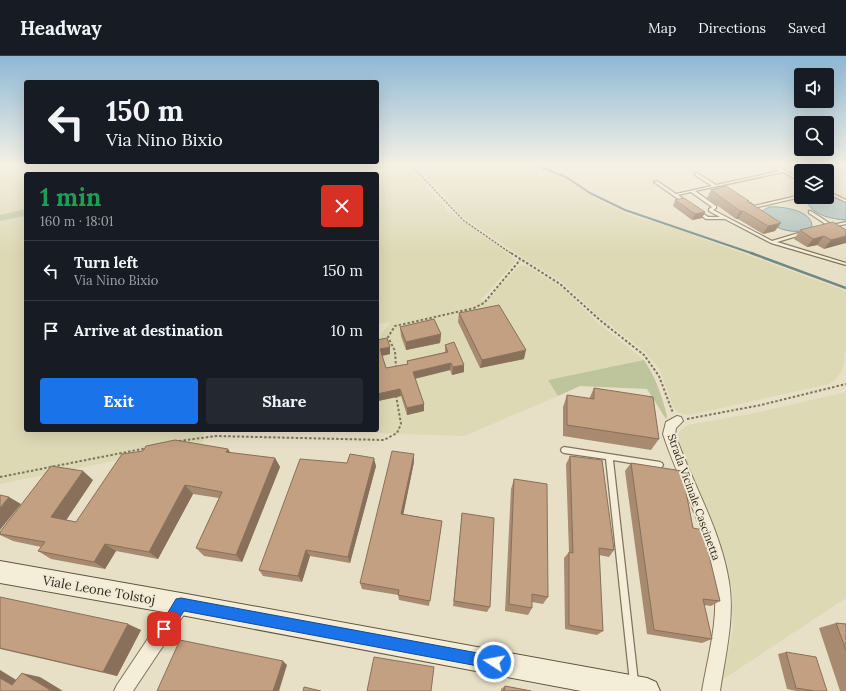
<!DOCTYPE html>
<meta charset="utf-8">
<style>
body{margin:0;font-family:Lora,serif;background:#242831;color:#f1f3f6;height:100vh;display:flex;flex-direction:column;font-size:15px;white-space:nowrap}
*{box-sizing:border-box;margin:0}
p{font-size:13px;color:#9ea1a6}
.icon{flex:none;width:22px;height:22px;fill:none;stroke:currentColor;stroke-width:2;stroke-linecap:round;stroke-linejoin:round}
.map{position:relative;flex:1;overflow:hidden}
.sheet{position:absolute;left:24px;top:116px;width:355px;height:260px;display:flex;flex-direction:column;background:#171b24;border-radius:4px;box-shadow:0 4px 16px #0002}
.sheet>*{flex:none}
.guide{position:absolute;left:24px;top:24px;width:355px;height:84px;border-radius:4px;box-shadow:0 4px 16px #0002;background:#171b24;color:#f1f3f6;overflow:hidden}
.fabs{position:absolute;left:794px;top:12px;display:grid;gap:8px}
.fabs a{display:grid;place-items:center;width:40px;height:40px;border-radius:4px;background:#171b24;box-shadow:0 4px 16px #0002;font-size:20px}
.pin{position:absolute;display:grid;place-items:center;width:34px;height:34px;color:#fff;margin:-17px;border-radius:8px;box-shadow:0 2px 6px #0006}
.me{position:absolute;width:44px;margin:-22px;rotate:281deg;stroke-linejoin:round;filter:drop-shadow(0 0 3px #0008)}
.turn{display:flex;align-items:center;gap:14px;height:84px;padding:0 16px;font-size:18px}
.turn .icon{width:52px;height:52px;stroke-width:2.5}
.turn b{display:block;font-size:28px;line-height:34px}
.round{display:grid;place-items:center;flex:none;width:42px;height:42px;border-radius:4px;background:#242831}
.overview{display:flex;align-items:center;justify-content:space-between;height:68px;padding:0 16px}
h1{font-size:24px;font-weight:700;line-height:30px;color:#1e9e55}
.cta{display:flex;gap:8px;margin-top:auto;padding:8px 16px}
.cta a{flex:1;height:46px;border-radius:4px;background:#1a73e8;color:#fff;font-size:16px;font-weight:700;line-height:46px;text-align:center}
.cta a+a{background:#242831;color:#f1f3f6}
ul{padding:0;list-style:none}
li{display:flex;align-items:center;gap:12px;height:60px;padding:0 16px;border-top:1px solid #363941}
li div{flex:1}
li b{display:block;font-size:15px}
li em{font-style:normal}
header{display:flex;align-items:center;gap:24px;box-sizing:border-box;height:56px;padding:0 20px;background:#171b24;border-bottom:1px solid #363941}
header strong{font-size:19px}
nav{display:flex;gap:22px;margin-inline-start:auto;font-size:14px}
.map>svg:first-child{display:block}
.farmland{fill:#ddd9b5}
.green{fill:#bec59c}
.water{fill:#a7bdb8;stroke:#6f8a85}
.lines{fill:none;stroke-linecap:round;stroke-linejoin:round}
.stream-far1{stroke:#6f8a85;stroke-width:2}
.stream{stroke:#6f8a85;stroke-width:2.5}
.lane-casing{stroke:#82735e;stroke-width:2.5}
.street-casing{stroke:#82735e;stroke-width:2}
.secondary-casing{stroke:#645541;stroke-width:2}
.path-far1{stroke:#82735e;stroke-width:1.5;stroke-dasharray:2 1.5;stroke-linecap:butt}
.path{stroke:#82735e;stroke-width:2;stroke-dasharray:2.5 2;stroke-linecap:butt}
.lane{fill:#f4eed9;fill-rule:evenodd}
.street{fill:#f4eed9;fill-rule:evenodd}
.secondary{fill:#f4eed9;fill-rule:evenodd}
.wall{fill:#a78a6f}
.shaded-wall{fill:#88705a}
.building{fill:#c2a081;stroke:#88705a}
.route{fill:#1a73e8;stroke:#114b97}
.labels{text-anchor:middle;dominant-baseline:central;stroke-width:4;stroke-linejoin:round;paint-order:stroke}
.street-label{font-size:11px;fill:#342b20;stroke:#f1ebd5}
.near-street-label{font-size:13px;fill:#342b20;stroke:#f1ebd5}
</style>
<header>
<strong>Headway</strong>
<nav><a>Map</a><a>Directions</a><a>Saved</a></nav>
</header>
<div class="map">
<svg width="846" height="635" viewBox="0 0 846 635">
<rect width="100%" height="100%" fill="#e8e0c6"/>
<path class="farmland" d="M0,108H407L447,154L507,197L516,205L481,244L486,246L519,210H527L564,233L597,266L644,304L549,324L558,340L464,380L315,375L235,376V374H377V283L380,281L382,277L391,266L377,268V118H177L171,113L158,118H26V153L0,159Z
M413,108H527L538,111V121L553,117L571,125L594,142L630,159L682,175L846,235V295L842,314L836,323L829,328L690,359L683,358L677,356L673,351L660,314L645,296L598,260L563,227L523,202L463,161L454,152L443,137Z
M26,160V374H205L202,387L0,428V165Z
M846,336V542L722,624L733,573L732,534L723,500L677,380L680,374L687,369L755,357Z"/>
<path class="green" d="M26,153V160L0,165V159Z
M644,304C656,322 662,340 667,360L666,363L647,333L580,330L558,340L548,324Z"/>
<path class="water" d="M814,141H832L846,146V164C832,163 816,160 808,148V144Z
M769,151C781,150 812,154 812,170C804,178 786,176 777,171C771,168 766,162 761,158L762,155Z"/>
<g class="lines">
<path class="stream-far1" d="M533,108L566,121L590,137L625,154L754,198"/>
<path class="stream" d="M751,197L846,232"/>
<defs>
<path id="lane" d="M768,108C777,108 793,119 801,124V126L783,116L695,135L716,150V152L713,154L772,185L802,176H804V178L777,186L846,207V209L771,187L725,163H706L696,156V154H698L708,161H720L709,155V153L712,151L691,136L678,139L687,146L684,147L654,126L657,125L676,138L712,130L695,119V117H697L716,129L780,115Z
M827,135L846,144V146L827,137Z
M801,139V141L753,152L747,148L750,147L754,150Z
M809,155H811L832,169L846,166V168L832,171H830L809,157Z
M564,391L660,406L662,407L663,409L662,411L660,412L613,404L638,626L637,629L634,630L631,629L630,626L606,403L564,397L562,396L561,394L562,392Z"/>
<path id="street" d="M677,360L681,361L683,365L676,372L675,378C692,427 721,474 729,526C735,562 725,600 720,635H702C708,600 719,563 714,527C708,475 679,427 663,378L666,366Z
M181,540L187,542L189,548L187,554L133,635H114L117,629L175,542Z"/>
<path id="secondary" d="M0,505L181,537L647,622L656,626L660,635H581L181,559L0,527Z"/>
</defs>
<use href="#lane" class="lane-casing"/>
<use href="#street" class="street-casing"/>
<use href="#secondary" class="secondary-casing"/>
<path class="path-far1" d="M410,108L463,164L512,198"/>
<path class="path" d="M511,197L560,228L601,265L644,299L659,320L673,357
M396,312L395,295L388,281L395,270L474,252L484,247L520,204
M687,363L761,349L846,328
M179,385L216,380L384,384L397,377L401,368L396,339
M0,421L147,392"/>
<use href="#lane" class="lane"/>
<use href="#street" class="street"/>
<use href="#secondary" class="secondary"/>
</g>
<path class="wall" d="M711,134L748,146L775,175L763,178L738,163H736L707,142Z
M675,144L705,156L702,162L692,164L673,150Z
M800,174H846L824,193L817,189L807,191L794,183Z
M459,257L524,303L480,312L458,266Z
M400,271L441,278L440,287L406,294L401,280Z
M377,284L390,291V298L382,300L386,312L407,308V305L445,296V289L464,316L452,319L450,314L415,323L424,348V355L407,359L401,340L378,345L377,341Z
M594,332L659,383L651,394L563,380V351L567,339L589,343Z
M231,397L275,402L280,411L242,506L204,500L196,492L219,442L193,438L158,503L116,495L105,513L51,503L38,495L41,491L13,485L0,479V476L93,424L66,464L76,466Z
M570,400L614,494L609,501L599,499L603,575L597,579L565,573L564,502L569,496L566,408Z
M414,406L403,458L442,465L429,550L399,544L398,539L362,533L360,527Z
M631,407L693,472L720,545L711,550L704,549L712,583L702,587L647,578L625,415Z
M376,410L350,507L310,500L302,526L263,520L259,514Z
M514,423L548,541L543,548L532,546V552L528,559L505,555L511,433Z
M462,457L490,551L487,556L453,550Z
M0,541L141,574L117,620L0,593Z
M836,567L846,568V635H840L819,572Z
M786,596L827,635H796L787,633L778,598Z
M505,630L531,635H501V633Z"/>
<path class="shaded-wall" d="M740,155H743L738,163H736Z
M705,156L702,162L692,164L695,158Z
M781,167L775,175L763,178L768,170Z
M824,180L817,189L807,191L813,183Z
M846,180V187L824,193L831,184Z
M441,278L440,287L406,294V286Z
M390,291V298L380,300V293Z
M526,294L524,303L480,312L482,304Z
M451,307L450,314L413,323V316Z
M464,309V316L452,319L453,311Z
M400,333L401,340L378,345L377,338Z
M424,348V355L407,359V352Z
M228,393L234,402L226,396Z
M414,398V406L402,465L401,458Z
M275,402L280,411L242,506L236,499Z
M374,402L376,410L350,507L348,501Z
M83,415L93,424L63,469L51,461Z
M185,429L193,438L158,503L149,496Z
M9,441L21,448L0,474V452Z
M105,488L116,495L105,513L94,506Z
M306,494L310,500L302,526L298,520Z
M128,568L141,574L117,620L103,616Z
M283,605L287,609L279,635H273Z
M0,614L31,633L12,629L0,622Z
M22,617L40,621L63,635H52Z"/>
<path class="building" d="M726,130L749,145H747L781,167L768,170L743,155H740L711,134Z
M684,142L705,156L695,158L675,144Z
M833,166L846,174V180L831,184L824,180L813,183L800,174Z
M499,249L526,294L482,304L459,257Z
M434,263L441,278L406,286L400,271Z
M387,282L390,291L380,293L386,312L408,308L407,305L448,296L445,289L454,286L464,309L453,311L451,307L413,316L424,348L407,352L400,333L377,338V284Z
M594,332L653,341L659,383L567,369V339L594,343Z
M175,384L228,393L226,396L275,402L236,499L196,492L222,436L185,429L149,496L105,488L94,506L38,495L45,486L0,478V476L51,410L83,415L51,461L76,466L122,398L143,395L146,390Z
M392,395L414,398L401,458L442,465L430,545L398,539L399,534L360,527Z
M350,398L374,402L348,501L306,494L298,520L259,514L300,403L347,407Z
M570,400L602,404L614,494L599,492L603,575L569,569V496L573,497Z
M631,407L682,415L693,472L703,474L720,545L703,543L712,583L654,574Z
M514,423L547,428L548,541L532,538V552L509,548Z
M0,439L9,441L0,452Z
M462,457L494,462L490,551L454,545Z
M0,541L128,568L103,616L0,592Z
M836,567L846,568V594Z
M180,584L283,605L273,635H157Z
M786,596L816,601L827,635H815L796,632Z
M374,601L434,611L431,635H367Z
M22,617L52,635H0V622L12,629Z
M505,630L531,635H504Z
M304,631L321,635H303Z"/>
<linearGradient id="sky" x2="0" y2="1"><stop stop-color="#8eb8d5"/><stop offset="0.55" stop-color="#f5f1e5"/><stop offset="1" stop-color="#f5f1e5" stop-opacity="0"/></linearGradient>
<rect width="846" height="197" fill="url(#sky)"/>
<path class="route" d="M181,542L494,600L499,602L501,606L499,611L494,613L184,555L169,578L164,580L160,578L158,573L176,543Z"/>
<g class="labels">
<g class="street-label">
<text transform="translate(694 441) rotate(70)">Strada Vicinale Cascinetta</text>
</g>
<g class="near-street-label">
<text transform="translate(99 534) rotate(10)">Viale Leone Tolstoj</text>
</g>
</g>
</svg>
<div class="fabs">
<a><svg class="icon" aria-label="sound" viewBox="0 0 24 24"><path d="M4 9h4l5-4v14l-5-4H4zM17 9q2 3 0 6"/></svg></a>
<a><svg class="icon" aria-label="search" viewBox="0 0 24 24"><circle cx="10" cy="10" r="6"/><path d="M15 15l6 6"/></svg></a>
<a><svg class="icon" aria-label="layers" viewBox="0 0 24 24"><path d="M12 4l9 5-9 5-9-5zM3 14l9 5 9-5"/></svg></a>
</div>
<div class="pin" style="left:164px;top:573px;background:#d93025"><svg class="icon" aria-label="arrive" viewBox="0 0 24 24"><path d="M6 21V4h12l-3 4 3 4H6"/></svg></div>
<svg class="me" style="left:494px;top:606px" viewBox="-20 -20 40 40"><circle r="17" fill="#1a73e8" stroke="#fff" stroke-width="3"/><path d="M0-11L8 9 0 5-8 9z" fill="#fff"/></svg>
<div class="guide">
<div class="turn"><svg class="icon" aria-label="left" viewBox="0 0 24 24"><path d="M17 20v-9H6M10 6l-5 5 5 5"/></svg><div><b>150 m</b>Via Nino Bixio</div></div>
</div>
<section class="sheet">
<div class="overview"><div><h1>1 min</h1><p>160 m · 18:01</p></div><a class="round" style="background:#d93025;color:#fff"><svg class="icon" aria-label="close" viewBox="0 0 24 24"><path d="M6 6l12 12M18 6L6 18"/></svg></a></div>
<ul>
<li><svg class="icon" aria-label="left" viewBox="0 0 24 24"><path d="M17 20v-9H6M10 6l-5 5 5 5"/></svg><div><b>Turn left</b><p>Via Nino Bixio</p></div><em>150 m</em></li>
<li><svg class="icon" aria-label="arrive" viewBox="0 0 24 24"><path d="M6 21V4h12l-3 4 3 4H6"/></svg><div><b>Arrive at destination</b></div><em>10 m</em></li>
</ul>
<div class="cta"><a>Exit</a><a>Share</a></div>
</section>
</div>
